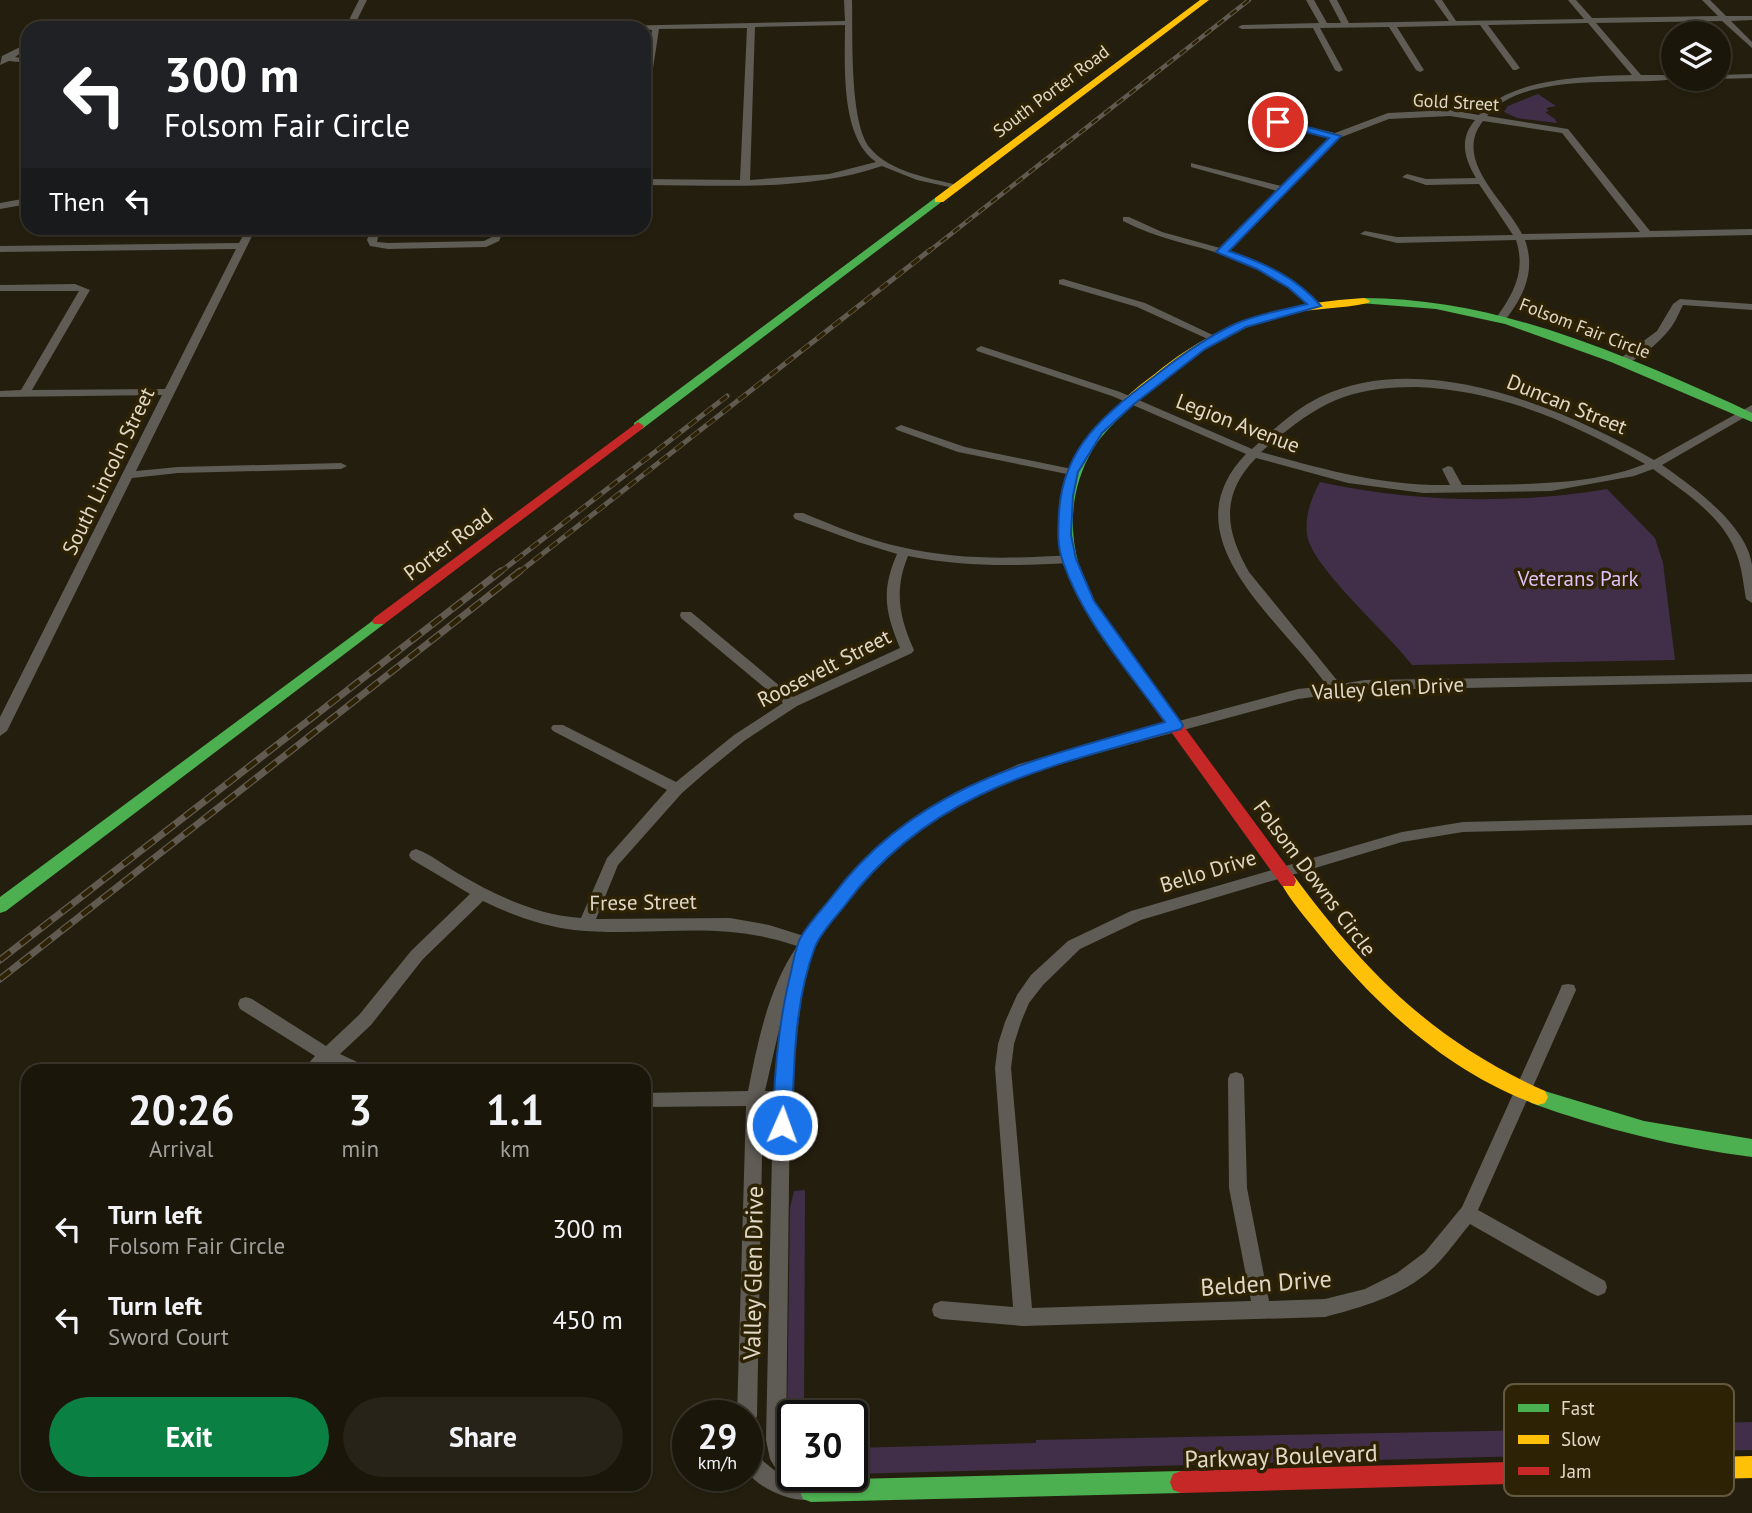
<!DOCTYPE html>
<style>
body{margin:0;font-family:"PT Sans",sans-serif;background:#282318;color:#f1f3f6;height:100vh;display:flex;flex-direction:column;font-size:26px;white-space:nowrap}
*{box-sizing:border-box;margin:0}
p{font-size:23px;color:#a09f9c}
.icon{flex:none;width:38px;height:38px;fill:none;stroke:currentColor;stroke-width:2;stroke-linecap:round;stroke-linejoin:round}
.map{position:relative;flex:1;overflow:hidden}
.details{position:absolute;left:21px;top:1064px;width:630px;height:427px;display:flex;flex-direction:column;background:#1b160a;border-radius:21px;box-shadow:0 2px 5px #0004,0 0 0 2px #39352b}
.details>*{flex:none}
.banner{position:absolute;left:21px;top:21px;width:630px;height:214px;border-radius:21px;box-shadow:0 2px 5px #0004,0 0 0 2px #39352b;background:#202124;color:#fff;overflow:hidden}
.controls{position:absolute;left:1661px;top:21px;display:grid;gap:14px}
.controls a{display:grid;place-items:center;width:70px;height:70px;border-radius:50%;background:#1b160a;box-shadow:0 2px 5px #0004,0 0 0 2px #39352b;font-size:35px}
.speed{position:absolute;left:672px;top:1400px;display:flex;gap:14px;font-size:35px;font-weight:700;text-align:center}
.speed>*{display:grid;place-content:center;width:91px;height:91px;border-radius:50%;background:#1b160a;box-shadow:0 2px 5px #0004,0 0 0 2px #39352b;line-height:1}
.speed small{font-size:18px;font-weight:400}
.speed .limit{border:4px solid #111;border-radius:10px;background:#fff;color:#111}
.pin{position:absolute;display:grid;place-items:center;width:60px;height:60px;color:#fff;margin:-30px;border:4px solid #fff;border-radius:50%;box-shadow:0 2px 7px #0007}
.me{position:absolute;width:77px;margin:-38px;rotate:2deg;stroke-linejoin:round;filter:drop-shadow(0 0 5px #0008)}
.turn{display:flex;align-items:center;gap:24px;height:147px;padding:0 28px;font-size:32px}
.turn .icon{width:91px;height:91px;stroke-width:2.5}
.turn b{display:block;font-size:49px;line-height:60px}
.then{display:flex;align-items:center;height:66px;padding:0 28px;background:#0003;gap:14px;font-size:26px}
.eta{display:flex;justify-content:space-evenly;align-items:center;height:119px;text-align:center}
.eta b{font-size:42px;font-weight:800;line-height:49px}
.action{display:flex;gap:14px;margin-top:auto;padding:14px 28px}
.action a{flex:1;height:80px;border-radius:42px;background:#0b8043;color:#fff;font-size:28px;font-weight:800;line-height:80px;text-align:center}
.action a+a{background:#282318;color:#f1f3f6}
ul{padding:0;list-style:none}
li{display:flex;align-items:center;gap:21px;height:91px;padding:0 28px}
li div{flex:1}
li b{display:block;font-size:26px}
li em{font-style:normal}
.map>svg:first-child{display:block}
.green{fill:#412f4a}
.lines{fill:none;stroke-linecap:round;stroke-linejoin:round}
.street{fill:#5f5c55;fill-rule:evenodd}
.fast{fill:#4caf50;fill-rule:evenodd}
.slow{fill:#ffc107;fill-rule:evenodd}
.jam{fill:#c62828;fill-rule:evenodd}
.rail-far2-casing{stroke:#605a51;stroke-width:4.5}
.rail-far1-casing{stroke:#605a51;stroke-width:5}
.rail-casing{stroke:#605a51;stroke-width:7}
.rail-far2{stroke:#2e2204;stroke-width:2.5;stroke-dasharray:8;stroke-linecap:butt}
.rail-far1{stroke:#2e2204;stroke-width:3.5;stroke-dasharray:10;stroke-linecap:butt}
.rail{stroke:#2e2204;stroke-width:4.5;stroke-dasharray:13;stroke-linecap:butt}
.route{fill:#1a73e8;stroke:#114b97;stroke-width:2}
.labels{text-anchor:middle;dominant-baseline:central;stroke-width:7;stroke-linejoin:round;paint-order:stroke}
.far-street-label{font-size:18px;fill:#e0d9c8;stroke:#2e2204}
.street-label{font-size:21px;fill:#e0d9c8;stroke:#2e2204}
.park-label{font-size:21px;fill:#e0bffa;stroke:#2e2204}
.near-street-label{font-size:24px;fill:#e0d9c8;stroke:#2e2204}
.key{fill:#2e2204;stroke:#63593f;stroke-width:2}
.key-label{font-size:19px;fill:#e0d9c8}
</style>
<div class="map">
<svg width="1752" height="1513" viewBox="0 0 1752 1513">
<rect width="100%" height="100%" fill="#241e0e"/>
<path class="green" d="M1538,94L1556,106L1546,108L1549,111L1545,112L1555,119L1557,123L1517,118L1504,112L1508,106Z
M1320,482C1411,502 1515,505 1607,489L1655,538L1663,563L1675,660L1412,665C1390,635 1310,566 1307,534C1305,514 1311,499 1320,482Z
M805,1190L804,1416H793V1450L788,1434L787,1421L790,1208L794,1191Z
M1752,1422V1450L852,1474V1448L1036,1443V1440L1638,1428L1637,1425Z"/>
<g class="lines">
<path class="street" d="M359,0H367L353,28H345Z
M844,0H852C853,33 849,123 870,148C890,172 929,178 958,185V189L917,180L882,166C806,192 723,185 644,185V179L740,180L747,28L659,29L650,88L648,121L644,124V75L652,30L614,28L615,26L845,21ZM845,25C845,66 840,137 876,162L829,174L750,180L755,27Z
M1306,0H1314L1327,23H1341L1329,0H1337L1349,23L1449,21L1434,0H1442L1456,21L1584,19L1568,0H1576L1592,18L1718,16L1702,0H1710L1726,16H1752V20L1731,21L1752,42V48L1722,21L1596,23L1641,75H1673V79H1676C1625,86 1523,71 1487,116L1568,129L1650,231L1752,229V235L1525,240C1536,271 1524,296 1505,320H1497L1496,318C1514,293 1526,271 1516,240L1397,243L1360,234L1365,231L1397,237L1513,235L1479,184L1426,185L1402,177L1407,174L1426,179L1476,178C1464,158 1459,139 1475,120L1450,116L1389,119L1339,138L1229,251L1274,269L1319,304V308H1311C1295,294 1279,279 1260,269C1216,247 1166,244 1123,221V217H1129L1162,232L1220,248L1277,191L1191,167V163L1281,186L1330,137L1250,117V113L1335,133L1388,113L1450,110L1479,115C1509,78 1588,76 1632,75L1588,23L1488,25L1520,68L1516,70H1513L1480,25L1397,27L1424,70L1420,72L1416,70L1389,27L1320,28L1343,70L1339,72L1335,70L1313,28L1242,29L1238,27L1242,25L1319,23ZM1483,121L1562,133L1640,232L1522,234C1505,200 1452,160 1483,121Z
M44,21H50L51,28H43Z
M28,43V48L15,57L28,59V63L9,61L0,65L2,56Z
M1752,74V78L1718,79H1715H1718V75Z
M28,198V204L0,209V203Z
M247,228H256L136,471L178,467L341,463L347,466L341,469L178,473L132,478L7,731L0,736V717L162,395L0,397V391L21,390L79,291H0V285L75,284L90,290L32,390L165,389L236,249L0,252V246L239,243Z
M371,228H380L377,242L388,243L484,241L492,237L496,228H505L499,241L486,247L388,249L370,246L367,240Z
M1063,279L1145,303L1219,338L1218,340H1210L1137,307L1059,284V280Z
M1680,299L1752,304V310L1683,305C1679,312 1677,319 1672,326C1663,339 1635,366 1618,364V360L1657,331L1673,304Z
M981,346L1120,392L1252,449C1273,430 1294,410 1320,397C1424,348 1563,408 1654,460L1752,405V413L1662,465C1692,486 1747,525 1752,565C1752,577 1752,591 1752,603L1746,599C1743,583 1742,566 1735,550C1721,515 1683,491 1653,469L1634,476L1551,491L1423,493L1348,483L1256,458C1220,495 1225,530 1249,572L1340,684L1365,680L1752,674V682L1365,690L1298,699L1028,772L964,801L911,835L864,877L813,947L809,953L811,957L801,1000L790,1098L786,1440C789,1454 793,1460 793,1475H803L801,1479L818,1484L821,1491L818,1498C798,1506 759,1489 747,1472V1436L754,1439L763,1461L779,1474L770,1459L766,1440L773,1105H763L757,1416L754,1423L747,1426V1416H737L746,1106L644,1107V1093L748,1091C758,1041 768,989 797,946C717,918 653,938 574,930C542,926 511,915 483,901L423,959L371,1025L340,1054L366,1066L368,1071H344L329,1064L321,1071H302L315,1056L240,1009L238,1004L240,999L246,997L252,999L326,1046L359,1015L411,951L470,894L411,859L409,855L411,851L416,849C431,854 445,866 459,874C497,896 536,915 581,918L607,858L667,790L553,731L551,728L553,725H563L676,782L734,735L783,703L681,618L680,615L681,612H691L793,697L900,648C885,612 881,591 897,554L858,542L795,519L793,516L795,513H803C835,526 867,540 901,547C956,560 1013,559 1069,555L1075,559L1069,563C1015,566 962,567 908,556C894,590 899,617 914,650L912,653L797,706L744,741L706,772L682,793L618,865L596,919L730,918L769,925L804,936L854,869L901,827L954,793L1019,764L1298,689L1327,686C1282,620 1165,538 1246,454L1112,396L977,351L976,349ZM1416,387C1499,390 1574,423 1645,464C1592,486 1519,484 1462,485L1452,467L1448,466L1442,469L1450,485C1382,486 1326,470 1261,452C1315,406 1342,387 1416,387ZM784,1008L774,1091H765Z
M901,425L965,447L1072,469L1078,472L1072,475L958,452L897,430L895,428Z
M1752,815V825L1463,832L1402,842L1141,920L1080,949L1043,985L1029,1003L1021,1022L1014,1044L1011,1068L1032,1308L1251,1301L1229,1188L1228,1079L1230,1074L1236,1072L1242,1074L1244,1079L1247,1188L1269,1301L1325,1299L1365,1289L1397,1273L1425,1252L1462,1207L1560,990L1562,985L1568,984L1574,985L1576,990L1478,1210L1605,1281L1607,1287L1605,1293L1598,1296L1591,1293L1470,1224C1460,1236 1450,1250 1439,1262C1409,1294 1366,1306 1325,1317L1023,1326L941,1319L934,1316L932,1310L934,1304L941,1301L1013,1307L995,1068L998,1044L1005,1022L1017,995L1031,975L1068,941L1131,911L1402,832L1463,822Z"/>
<path class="fast" d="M935,198L944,200L642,429H634V423Z
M1364,298C1493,298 1615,351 1731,403L1752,413V422L1611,362L1505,324L1436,309L1360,303L1358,301Z
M1125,401L1131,405C1119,420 1103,432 1093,449C1064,498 1068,554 1094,602C1107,626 1126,646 1140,668L1133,673L1128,672C1112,649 1095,629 1082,605C1038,528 1061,461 1121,402Z
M379,616L386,621L384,624L6,911L0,913V897Z
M1538,1089L1644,1121L1752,1139V1157C1676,1147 1603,1129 1531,1103L1528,1097L1531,1091Z
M1181,1471L1189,1474L1192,1482L1189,1490L1181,1493L811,1502L803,1499L800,1491L803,1483L811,1480Z"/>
<path class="slow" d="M1200,0H1209L943,202H935V198Z
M1364,298L1370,301L1368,303C1341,309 1314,308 1287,314C1224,329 1178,367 1129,408H1121L1119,405C1129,393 1143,383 1156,373C1220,321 1282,303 1364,298Z
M1288,875L1294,876C1366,973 1433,1041 1545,1091L1548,1097L1545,1103L1538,1105C1451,1074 1378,1008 1321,937C1307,919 1290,901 1280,881L1282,876Z
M1752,1456V1478L1541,1483L1533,1480L1530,1472L1533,1464L1541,1461Z"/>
<path class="jam" d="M638,422L644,426L642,429L384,624H374L372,621L374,618Z
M1133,663L1138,664L1294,876L1296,881L1294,886H1282L1128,672L1126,668L1128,664Z
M1541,1461L1549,1464L1552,1472L1549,1480L1541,1483L1181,1493L1173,1490L1170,1482L1173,1474L1181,1471Z"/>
<defs>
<path id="rail-far2" d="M928,252L1249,0"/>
<path id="rail-far1" d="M499,573L727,396
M518,573L930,250"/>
<path id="rail" d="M0,960L501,571
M0,979L520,571"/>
</defs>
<use href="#rail-far2" class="rail-far2-casing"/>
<use href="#rail-far1" class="rail-far1-casing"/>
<use href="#rail" class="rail-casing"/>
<use href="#rail-far2" class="rail-far2"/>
<use href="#rail-far1" class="rail-far1"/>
<use href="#rail" class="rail"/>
</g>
<path class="route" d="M1278,119L1341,136L1229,251C1264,263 1296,277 1321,306L1246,327L1205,349L1134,404L1102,433L1078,472L1073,496L1071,535L1076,559L1094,601L1183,725L1181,729C1052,766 931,789 846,904C836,917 821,932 815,947C794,1002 794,1066 792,1125L789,1131L782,1133L775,1131L772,1125C775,1073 778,1023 791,972C793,962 795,951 799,941C806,925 823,909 834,894C919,782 1038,759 1165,722C1129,672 1083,621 1063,562C1057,546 1058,530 1059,514C1062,447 1105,414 1155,376C1180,356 1205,338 1235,324C1256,314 1284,310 1307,304L1289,288L1257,269L1216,252L1329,138L1275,124V120Z"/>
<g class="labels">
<g class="far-street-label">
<text transform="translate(1051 91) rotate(-37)">South Porter Road</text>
<text transform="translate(1456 102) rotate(3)">Gold Street</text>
<text transform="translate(1585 328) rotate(21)">Folsom Fair Circle</text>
</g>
<g class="street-label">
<text transform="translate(1567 404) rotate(22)">Duncan Street</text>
<text transform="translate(1238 423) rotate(21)">Legion Avenue</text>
<text transform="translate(108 471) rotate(-64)">South Lincoln Street</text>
<text transform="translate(448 544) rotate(-37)">Porter Road</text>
<text transform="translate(824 668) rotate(-27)">Roosevelt Street</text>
<text transform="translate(1388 688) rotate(-3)">Valley Glen Drive</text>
<text transform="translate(1208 871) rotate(-17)">Bello Drive</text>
<text transform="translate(1315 878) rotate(53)">Folsom Downs Circle</text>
<text transform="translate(643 902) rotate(-1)">Frese Street</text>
</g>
<g class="park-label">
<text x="1578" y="578">Veterans Park</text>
</g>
<g class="near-street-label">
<text transform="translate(753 1273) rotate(-89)">Valley Glen Drive</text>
<text transform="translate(1266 1283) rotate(-4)">Belden Drive</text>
<text transform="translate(1281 1456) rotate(-2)">Parkway Boulevard</text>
</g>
</g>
<rect x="1504" y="1384" width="230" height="112" rx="10" class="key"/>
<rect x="1518" y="1404" width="31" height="8" fill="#4caf50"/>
<rect x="1518" y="1435" width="31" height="9" fill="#ffc107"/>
<rect x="1518" y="1467" width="31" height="8" fill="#c62828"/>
<g class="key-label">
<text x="1561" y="1415">Fast</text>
<text x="1561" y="1446">Slow</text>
<text x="1561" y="1478">Jam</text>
</g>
</svg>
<div class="controls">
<a><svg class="icon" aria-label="layers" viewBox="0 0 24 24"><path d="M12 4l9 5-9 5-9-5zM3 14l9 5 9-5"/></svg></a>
</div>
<div class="speed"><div>29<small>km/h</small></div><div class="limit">30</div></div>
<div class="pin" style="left:1278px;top:122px;background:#d93025"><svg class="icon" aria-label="arrive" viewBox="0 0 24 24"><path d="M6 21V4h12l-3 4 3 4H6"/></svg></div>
<svg class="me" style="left:782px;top:1125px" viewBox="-20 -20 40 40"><circle r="17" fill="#1a73e8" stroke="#fff" stroke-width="3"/><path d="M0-11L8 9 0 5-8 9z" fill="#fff"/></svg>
<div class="banner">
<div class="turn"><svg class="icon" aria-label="left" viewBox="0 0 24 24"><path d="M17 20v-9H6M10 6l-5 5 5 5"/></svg><div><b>300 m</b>Folsom Fair Circle</div></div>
<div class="then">Then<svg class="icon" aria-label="left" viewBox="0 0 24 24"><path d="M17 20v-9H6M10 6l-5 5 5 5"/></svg></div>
</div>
<section class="details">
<div class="eta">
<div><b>20:26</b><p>Arrival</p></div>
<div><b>3</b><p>min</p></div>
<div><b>1.1</b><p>km</p></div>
</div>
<ul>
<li><svg class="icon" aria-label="left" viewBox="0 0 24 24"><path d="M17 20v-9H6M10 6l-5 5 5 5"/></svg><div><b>Turn left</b><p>Folsom Fair Circle</p></div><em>300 m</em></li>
<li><svg class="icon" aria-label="left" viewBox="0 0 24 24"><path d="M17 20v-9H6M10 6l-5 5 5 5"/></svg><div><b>Turn left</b><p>Sword Court</p></div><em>450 m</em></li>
</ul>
<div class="action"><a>Exit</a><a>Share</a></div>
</section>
</div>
